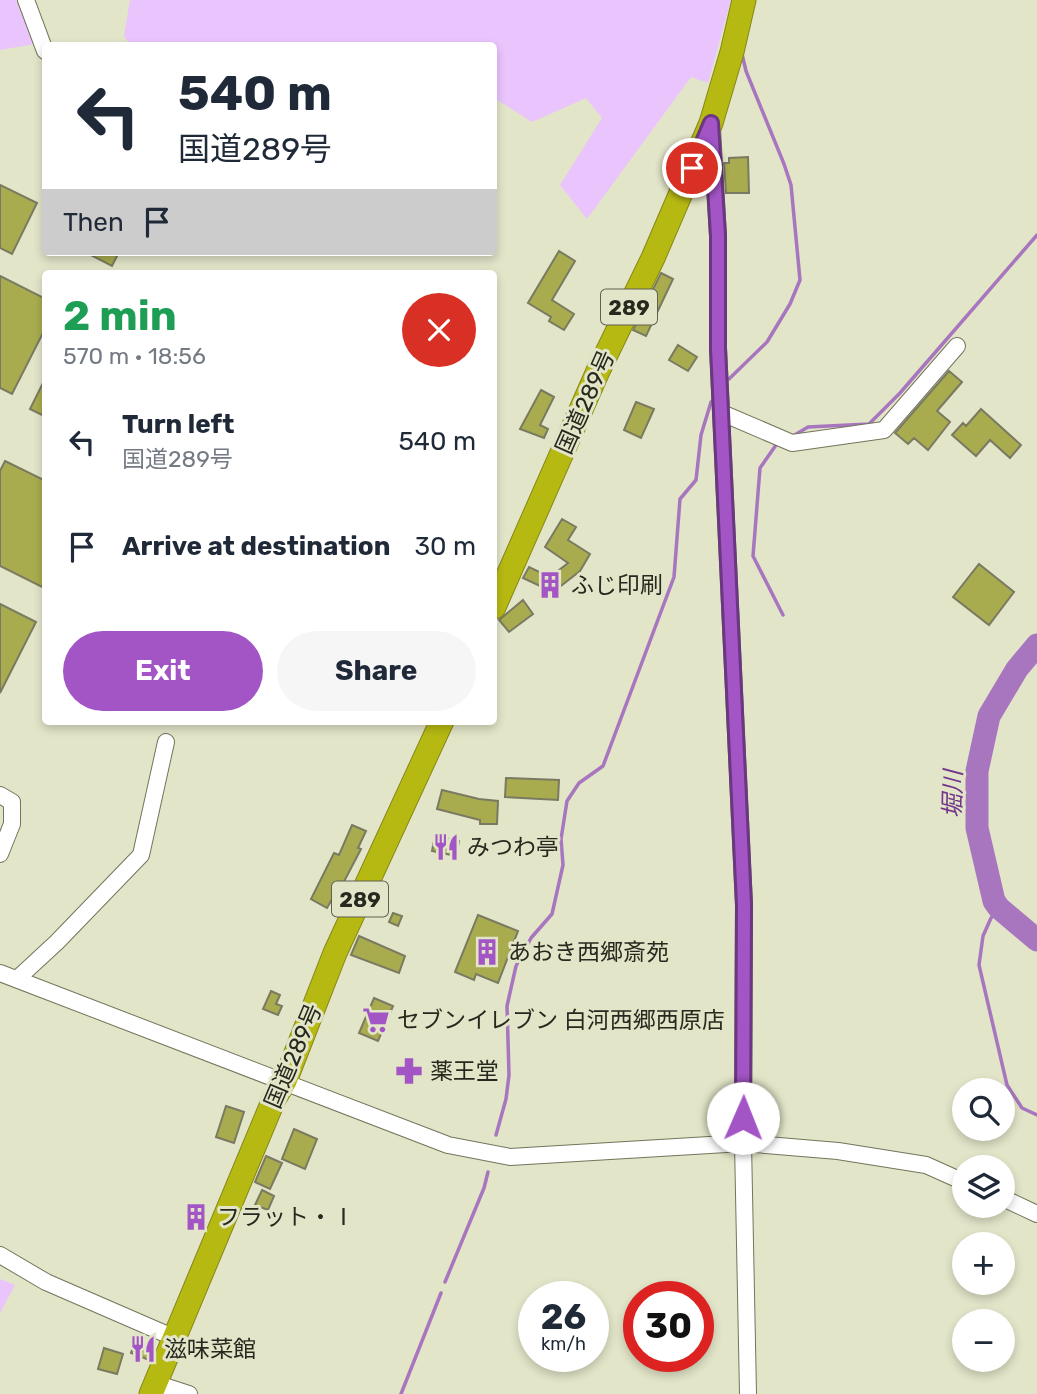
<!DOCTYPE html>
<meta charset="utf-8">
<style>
body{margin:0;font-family:Rubik,"Noto Sans JP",sans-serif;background:#f6f6f7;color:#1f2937;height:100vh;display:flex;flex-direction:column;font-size:26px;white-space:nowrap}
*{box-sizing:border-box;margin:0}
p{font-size:23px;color:#747a83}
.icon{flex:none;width:38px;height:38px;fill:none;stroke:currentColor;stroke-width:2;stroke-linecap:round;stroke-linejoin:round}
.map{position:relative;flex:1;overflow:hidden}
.sheet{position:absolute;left:42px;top:270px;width:455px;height:455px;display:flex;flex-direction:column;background:#fff;border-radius:7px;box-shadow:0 4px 10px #0003}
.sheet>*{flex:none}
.hud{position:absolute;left:42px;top:42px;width:455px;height:214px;border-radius:7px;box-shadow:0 4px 10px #0003;background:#fff;color:#1f2937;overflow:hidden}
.fabs{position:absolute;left:952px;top:1078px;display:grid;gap:14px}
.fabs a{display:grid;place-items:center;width:63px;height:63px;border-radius:50%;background:#fff;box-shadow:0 4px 10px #0003;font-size:35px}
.speed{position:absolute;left:518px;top:1281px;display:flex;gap:14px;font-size:35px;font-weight:700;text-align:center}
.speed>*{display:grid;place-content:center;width:91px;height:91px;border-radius:50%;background:#fff;box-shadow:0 4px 10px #0003;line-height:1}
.speed small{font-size:18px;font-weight:400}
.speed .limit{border:10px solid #d22;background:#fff;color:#111}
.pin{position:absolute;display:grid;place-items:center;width:60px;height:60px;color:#fff;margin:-30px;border:4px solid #fff;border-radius:50%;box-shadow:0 2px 7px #0007}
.me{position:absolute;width:77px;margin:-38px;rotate:1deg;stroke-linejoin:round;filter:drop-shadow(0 0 5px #0008)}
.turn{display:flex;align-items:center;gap:24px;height:147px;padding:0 21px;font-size:32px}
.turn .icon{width:91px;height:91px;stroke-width:2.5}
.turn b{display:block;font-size:49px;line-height:60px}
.then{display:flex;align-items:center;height:66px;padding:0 21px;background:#0003;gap:14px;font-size:26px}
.round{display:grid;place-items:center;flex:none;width:74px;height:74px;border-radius:37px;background:#f6f6f7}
.headline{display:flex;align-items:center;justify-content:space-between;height:119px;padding:0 21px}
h1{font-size:42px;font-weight:700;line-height:52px;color:#1e9e55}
.button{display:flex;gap:14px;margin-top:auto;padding:14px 21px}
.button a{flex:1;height:80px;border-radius:42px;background:#a355c6;color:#fff;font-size:28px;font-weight:700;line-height:80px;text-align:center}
.button a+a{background:#f6f6f7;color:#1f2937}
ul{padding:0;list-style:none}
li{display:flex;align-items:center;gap:21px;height:105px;padding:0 21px}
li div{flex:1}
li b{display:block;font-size:26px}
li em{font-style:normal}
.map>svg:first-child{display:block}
.green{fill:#eac4fd}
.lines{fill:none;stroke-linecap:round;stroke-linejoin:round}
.stream{stroke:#a776bf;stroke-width:3.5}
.river{stroke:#a776bf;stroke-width:23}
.building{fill:#a9ac4e;stroke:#797a61;stroke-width:2}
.minor-casing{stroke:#73755b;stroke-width:18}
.highway-casing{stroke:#858717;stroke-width:25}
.minor{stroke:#fff;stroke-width:16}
.highway{stroke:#b7b913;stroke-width:23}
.route-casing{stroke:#6a3781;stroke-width:18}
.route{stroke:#a355c6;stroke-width:12}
.labels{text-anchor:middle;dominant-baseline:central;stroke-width:6;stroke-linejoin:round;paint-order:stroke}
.shield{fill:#e2e5c8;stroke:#606151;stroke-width:2}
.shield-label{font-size:21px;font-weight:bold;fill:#28291e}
.street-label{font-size:23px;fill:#28291e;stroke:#e2e5c8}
.poi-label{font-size:23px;fill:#28291e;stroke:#e2e5c8;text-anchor:start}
.water-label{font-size:24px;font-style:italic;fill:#72358c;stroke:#e2e5c8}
</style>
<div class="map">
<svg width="1037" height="1394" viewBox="0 0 1037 1394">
<rect width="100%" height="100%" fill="#e2e5c8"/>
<path class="green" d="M0,0H16L35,44L0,50Z
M130,0H731L708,83L691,77L587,219L560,185L602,118L586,98L532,122L494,98V46L130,45L124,36Z
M0,1279L15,1285L0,1313Z"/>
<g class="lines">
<path class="stream" d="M729,379L767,342L790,304L800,280L791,185L784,164L746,71L742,54
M793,436L808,427L869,424L900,393L1037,235
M776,445L760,468L753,556L783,615
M999,908L991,918L983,936L979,965L1007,1085L1022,1108L1037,1115
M496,1135L506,1099L509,1075L507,1006L516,966L531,938L552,914L563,865L561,839L567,801L579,783L603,766L674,577L680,499L696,480L701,435L711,402
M445,1282L484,1188L488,1172
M401,1394L441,1293"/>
<path class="river" d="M1037,645L1017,669L989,716L977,771V828L994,901L999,908L1037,940"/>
</g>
<path class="building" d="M748,157L749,193H726L724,163H729V158Z
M0,185L37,203L12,254L0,248Z
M559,251L575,261L552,300L574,314L564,330L549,321L551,317L528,303Z
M85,252H119L112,266Z
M661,273L673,279L646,336L633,330Z
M0,276L46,299V327L12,394L0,388Z
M678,345L697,357L688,371L669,360Z
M949,371L962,382L937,411L950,422L928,450L914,438L908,444L895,433Z
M46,377V417L30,409Z
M541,390L554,397L540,425L548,429L544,438L520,429Z
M636,402L654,409L641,438L624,430Z
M981,409L1021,445L1010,458L990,440L976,456L952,435L963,423L966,426Z
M5,461L46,481V589L0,566V471Z
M562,519L576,527L568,540L590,554L580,571L553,592L523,578L529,567L550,577L568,563L545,547Z
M979,564L1014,592L989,625L953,597Z
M523,600L533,614L509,632L499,620Z
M0,604L36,622L0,693Z
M506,778L559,780L558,800L505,797Z
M442,790L479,799L498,801L497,824H480V820L437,809Z
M352,825L366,831L358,848L361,849L337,895L335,894L327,908L311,899L334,853L339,855Z
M435,836L459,841L456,856L432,851Z
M393,913L402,916L398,926L389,922Z
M478,915L518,931L498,983L476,974L474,980L455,972Z
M359,936L405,956L399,973L351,955Z
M271,991L280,995L276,1004L282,1006L278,1015L263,1009Z
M374,998L393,1006L378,1041L359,1033Z
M226,1106L244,1112L234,1143L216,1137Z
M294,1129L317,1139L305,1169L282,1159Z
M266,1156L282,1163L270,1189L255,1182Z
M262,1190L274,1196L268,1210L255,1205Z
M193,1204L204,1207L198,1230L187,1227Z
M136,1339L154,1346L149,1360L131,1353Z
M104,1348L123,1354L117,1374L98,1369Z"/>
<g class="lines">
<defs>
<path id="minor" d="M26,0L45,51
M712,129L718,236V348L744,905L743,1143L748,1394
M722,413L792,443L884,430L957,346
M0,795L12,802V824L0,854
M0,973L448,1145L510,1157L743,1143L838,1151L926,1165L964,1182
M17,979L57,942L141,855L166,742
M1003,1198L1037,1214
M0,1255L46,1282L175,1338
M155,1383L189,1394"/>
<path id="highway" d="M494,607L598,371L653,258L711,123L732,52L744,0
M151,1394L274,1099L285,1081L335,953L442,721"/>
</defs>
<use href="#minor" class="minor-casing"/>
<use href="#highway" class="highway-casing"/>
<use href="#minor" class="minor"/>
<use href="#highway" class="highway"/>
</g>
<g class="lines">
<defs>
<path id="route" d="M692,168L711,123L718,236V348L744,905L743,1118"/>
</defs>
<use href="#route" class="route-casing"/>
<use href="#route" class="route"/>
</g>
<defs>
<symbol id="building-bare" viewBox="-9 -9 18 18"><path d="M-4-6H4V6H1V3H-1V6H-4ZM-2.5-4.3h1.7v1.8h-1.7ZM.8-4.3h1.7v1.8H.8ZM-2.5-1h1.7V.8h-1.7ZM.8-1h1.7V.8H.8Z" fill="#a355c6" stroke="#e2e5c8" stroke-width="2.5" paint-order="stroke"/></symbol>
<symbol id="restaurant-bare" viewBox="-9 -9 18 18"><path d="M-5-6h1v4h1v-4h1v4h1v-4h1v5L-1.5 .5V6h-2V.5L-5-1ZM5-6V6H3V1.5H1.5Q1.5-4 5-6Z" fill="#a355c6" stroke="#e2e5c8" stroke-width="2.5" paint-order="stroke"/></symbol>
<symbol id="supermarket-bare" viewBox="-9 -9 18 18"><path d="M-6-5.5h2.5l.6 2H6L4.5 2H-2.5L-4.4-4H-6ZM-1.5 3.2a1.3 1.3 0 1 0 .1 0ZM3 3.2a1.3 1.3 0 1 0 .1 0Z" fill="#a355c6" stroke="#e2e5c8" stroke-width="2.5" paint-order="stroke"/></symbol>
<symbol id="pharmacy-bare" viewBox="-9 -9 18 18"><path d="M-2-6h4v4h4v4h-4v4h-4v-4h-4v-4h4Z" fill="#a355c6" stroke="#e2e5c8" stroke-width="2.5" paint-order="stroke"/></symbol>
</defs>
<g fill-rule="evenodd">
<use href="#building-bare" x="531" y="566" width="38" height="38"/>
<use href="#restaurant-bare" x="427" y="828" width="38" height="38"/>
<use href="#building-bare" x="468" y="933" width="38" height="38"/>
<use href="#supermarket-bare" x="357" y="1001" width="38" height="38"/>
<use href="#pharmacy-bare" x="390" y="1052" width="38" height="38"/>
<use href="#building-bare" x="177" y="1198" width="38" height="38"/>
<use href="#restaurant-bare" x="124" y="1330" width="38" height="38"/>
</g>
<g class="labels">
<g class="shield">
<rect x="601" y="289.5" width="56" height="35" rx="5"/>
<rect x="332" y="881.5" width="56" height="35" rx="5"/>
</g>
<g class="shield-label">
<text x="629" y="307">289</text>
<text x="360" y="899">289</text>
</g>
<g class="street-label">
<text transform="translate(585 402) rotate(-66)">国道289号</text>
<text transform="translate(293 1056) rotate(-67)">国道289号</text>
</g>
<g class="poi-label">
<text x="571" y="585">ふじ印刷</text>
<text x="467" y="847">みつわ亭</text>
<text x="508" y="952">あおき西郷斎苑</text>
<text x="397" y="1020">セブンイレブン 白河西郷西原店</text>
<text x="430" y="1071">薬王堂</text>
<text x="217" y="1217">フラット・Ⅰ</text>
<text x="164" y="1349">滋味菜館</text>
</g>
<g class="water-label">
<text transform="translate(953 794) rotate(-89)">堀川</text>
</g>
</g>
</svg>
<div class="fabs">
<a><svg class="icon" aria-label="search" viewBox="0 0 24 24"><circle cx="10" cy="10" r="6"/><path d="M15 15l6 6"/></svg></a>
<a><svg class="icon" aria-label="layers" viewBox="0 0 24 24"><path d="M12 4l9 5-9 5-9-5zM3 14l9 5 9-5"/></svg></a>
<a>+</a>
<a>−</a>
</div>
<div class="speed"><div>26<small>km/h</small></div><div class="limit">30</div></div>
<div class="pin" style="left:692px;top:168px;background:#d93025"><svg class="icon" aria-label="arrive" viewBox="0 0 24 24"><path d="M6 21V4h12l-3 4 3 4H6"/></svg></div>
<svg class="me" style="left:743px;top:1118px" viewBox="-20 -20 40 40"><circle r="19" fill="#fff"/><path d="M0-13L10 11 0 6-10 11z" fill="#a355c6"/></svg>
<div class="hud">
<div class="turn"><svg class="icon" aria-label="left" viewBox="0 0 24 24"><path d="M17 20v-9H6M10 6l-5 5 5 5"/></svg><div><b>540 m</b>国道289号</div></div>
<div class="then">Then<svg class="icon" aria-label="arrive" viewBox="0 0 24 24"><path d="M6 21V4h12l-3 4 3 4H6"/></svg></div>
</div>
<section class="sheet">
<div class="headline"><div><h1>2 min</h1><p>570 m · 18:56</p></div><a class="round" style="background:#d93025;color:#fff"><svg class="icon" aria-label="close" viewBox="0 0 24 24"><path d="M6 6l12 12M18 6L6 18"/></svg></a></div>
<ul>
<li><svg class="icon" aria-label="left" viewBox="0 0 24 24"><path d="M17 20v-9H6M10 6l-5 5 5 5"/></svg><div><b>Turn left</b><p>国道289号</p></div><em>540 m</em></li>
<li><svg class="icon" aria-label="arrive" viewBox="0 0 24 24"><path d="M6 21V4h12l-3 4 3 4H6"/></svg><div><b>Arrive at destination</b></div><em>30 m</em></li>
</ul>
<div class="button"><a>Exit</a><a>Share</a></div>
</section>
</div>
